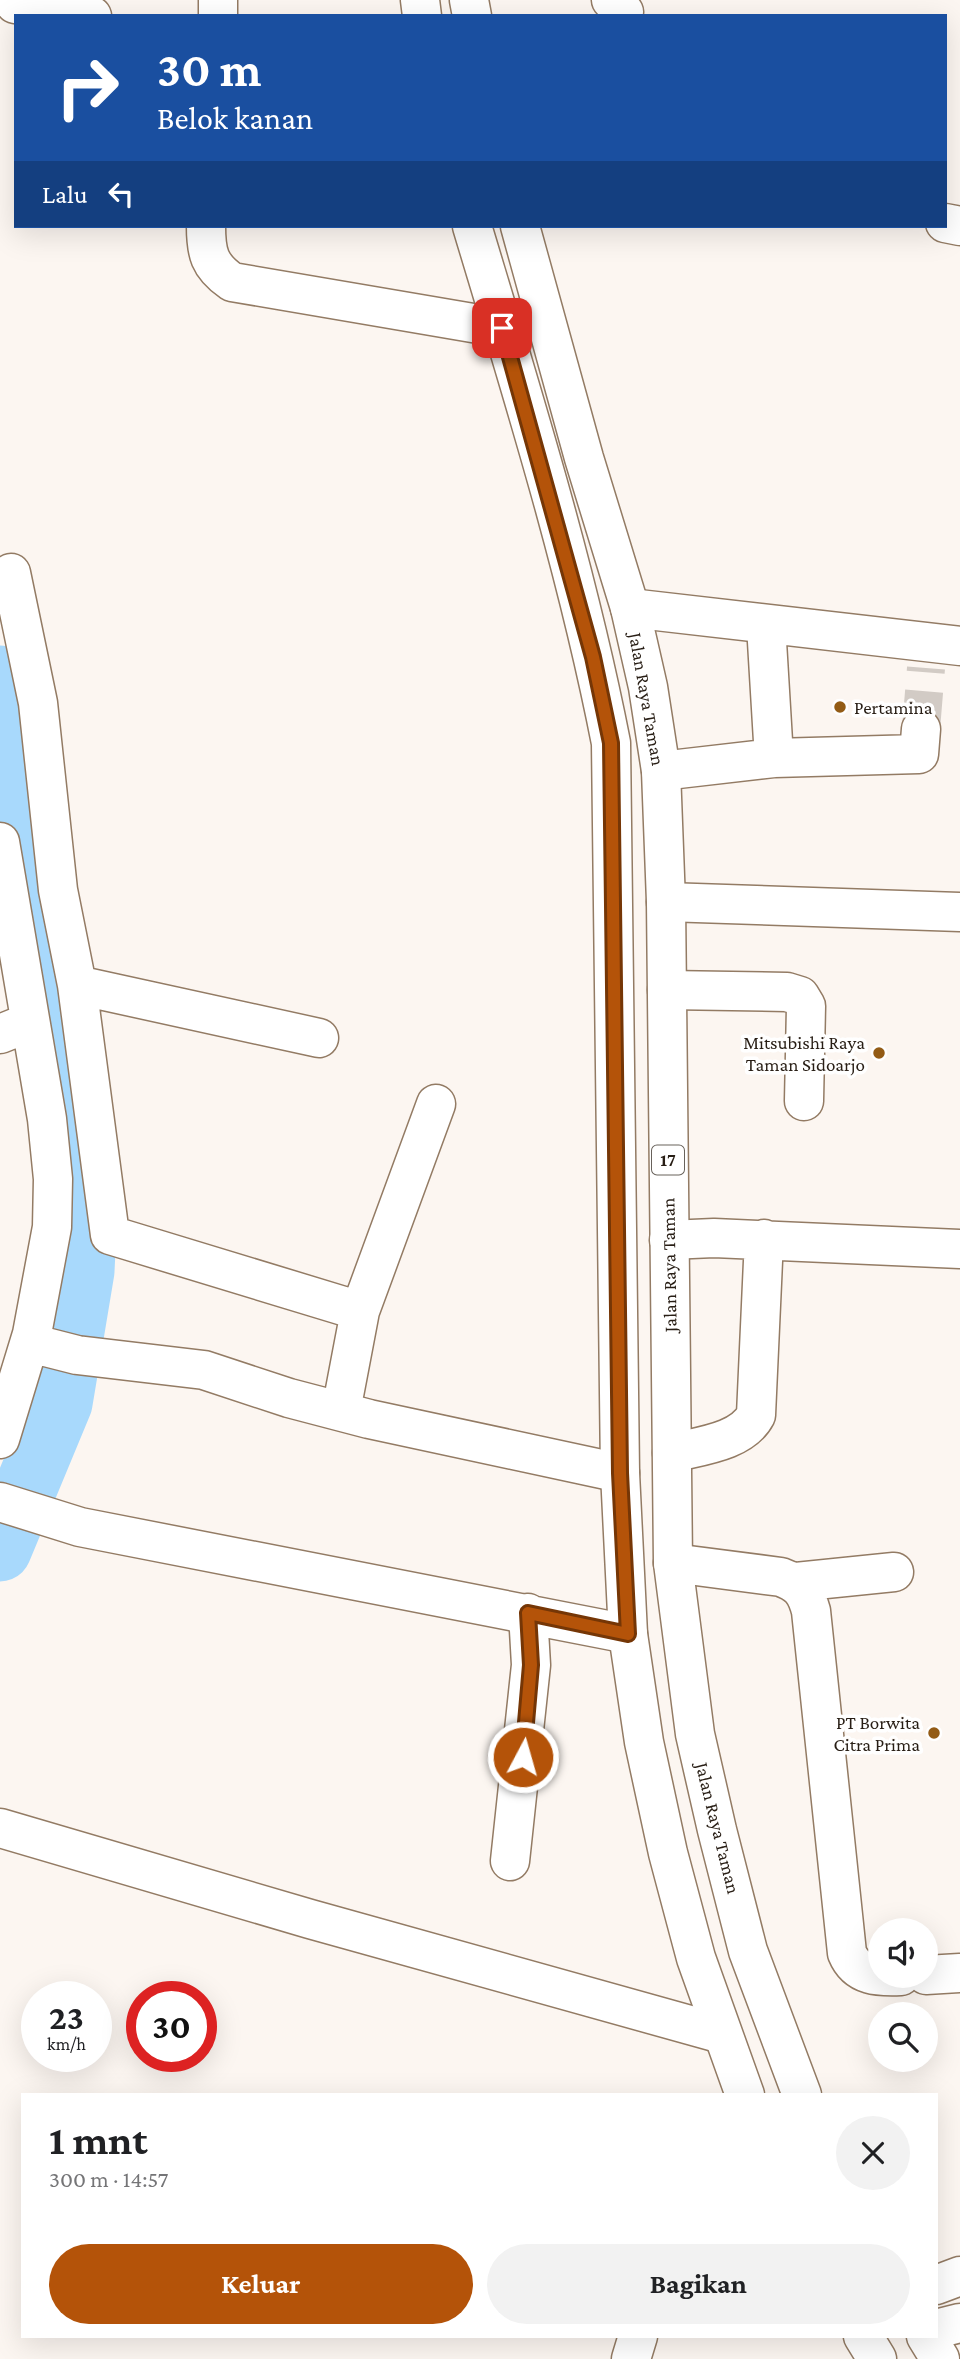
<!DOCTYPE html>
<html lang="id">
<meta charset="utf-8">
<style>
body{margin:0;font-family:"Crimson Pro",serif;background:#f2f2f2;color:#202124;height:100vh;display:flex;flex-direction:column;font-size:26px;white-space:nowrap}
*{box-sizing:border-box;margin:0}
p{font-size:23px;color:#757577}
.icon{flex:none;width:38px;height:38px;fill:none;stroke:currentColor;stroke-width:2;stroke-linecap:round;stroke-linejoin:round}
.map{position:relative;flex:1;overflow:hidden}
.details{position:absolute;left:21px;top:2093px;width:917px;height:245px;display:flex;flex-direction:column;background:#fff;border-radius:0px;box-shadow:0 7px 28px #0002}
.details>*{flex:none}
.banner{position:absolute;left:14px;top:14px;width:933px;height:214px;border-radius:0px;box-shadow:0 7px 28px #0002;background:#1a4fa0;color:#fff;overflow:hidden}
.buttons{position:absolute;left:868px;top:1918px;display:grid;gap:14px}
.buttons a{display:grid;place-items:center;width:70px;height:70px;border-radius:50%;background:#fff;box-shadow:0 7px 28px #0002;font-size:35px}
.speed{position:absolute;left:21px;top:1981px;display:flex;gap:14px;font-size:35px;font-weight:700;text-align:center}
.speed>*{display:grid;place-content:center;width:91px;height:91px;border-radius:50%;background:#fff;box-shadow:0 7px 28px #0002;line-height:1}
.speed small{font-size:18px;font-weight:400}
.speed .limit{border:10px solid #d22;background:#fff;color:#111}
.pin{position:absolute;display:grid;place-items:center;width:60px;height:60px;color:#fff;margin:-30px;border-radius:14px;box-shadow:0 4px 10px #0006}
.me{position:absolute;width:77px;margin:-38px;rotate:6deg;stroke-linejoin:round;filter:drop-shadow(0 0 5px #0008)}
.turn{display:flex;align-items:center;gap:24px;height:147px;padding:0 28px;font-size:32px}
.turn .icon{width:91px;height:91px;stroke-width:2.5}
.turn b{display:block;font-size:49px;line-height:60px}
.then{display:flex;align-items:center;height:66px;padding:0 28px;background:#0003;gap:14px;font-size:26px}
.round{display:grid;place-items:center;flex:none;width:74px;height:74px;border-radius:37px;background:#f2f2f2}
.overview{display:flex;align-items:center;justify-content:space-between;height:119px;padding:0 28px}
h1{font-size:42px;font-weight:700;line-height:52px}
.button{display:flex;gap:14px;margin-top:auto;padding:14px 28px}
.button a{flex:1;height:80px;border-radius:42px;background:#b45309;color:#fff;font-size:28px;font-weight:700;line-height:80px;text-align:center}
.button a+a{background:#f2f2f2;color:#202124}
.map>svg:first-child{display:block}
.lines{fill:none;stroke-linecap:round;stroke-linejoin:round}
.river{stroke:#a8d9fc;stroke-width:63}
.minor-tunnel{stroke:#d2cbc5;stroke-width:38;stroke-dasharray:38 19;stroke-linecap:butt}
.minor-casing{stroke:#937b64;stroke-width:41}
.highway-casing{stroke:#937b64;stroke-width:41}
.minor{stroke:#fff;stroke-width:38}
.highway{stroke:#fff;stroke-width:38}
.route-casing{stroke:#753606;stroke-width:18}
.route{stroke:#b45309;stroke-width:12}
.poi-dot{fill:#935b15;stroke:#fff;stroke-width:2.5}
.labels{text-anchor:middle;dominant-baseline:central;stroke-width:7;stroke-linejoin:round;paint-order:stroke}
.shield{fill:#fff;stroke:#68625b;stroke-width:2}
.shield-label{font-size:18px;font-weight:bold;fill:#281e15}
.street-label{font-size:19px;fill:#281e15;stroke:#fff}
.poi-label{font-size:19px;fill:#281e15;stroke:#fff;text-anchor:end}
</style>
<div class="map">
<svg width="960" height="2359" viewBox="0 0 960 2359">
<rect width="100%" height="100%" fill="#fcf6f1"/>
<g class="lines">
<path class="river" d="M0,677L65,1035L87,1188L83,1271L61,1403L0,1550"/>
<path class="minor-tunnel" d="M921,729L926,668"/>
<defs>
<path id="minor" d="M611,0L624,12
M15,4L92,16
M218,16V0
M945,223L960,226
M206,226C206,253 209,266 232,282L502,328
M11,573L38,703L58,890L77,985L110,1235L360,1311
M630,608L960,646
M766,625L774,758
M661,771L774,758L919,754L921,729
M0,842L47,1119L53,1179L52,1227L32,1334L0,1439
M666,902L960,912
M77,985L319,1038
M667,990L787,992L800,996L806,1006L804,1101
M0,1034L30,1022
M669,1240L714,1238L960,1249
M30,1343L77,1355L204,1370L289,1398L369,1419L620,1473
M341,1411L360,1311L436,1104
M672,1453C700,1446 742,1442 756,1415L764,1239
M0,1502L80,1527L628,1634
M673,1563L781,1577C800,1584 806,1592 811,1611L847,1953C857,1977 879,1977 901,1976
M796,1582L894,1572
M0,1828L310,1919L722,2034
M510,1861L531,1665L528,1613
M926,1975L960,1973
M936,2285L960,2276
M936,2329L960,2323
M631,2359L638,2336"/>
<path id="highway" d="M420,0L422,16
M469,0L472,16
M472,226C523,396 577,569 611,743L620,1473L628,1634L644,1742L668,1853L696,1958L745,2095
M520,226L584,458L630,608L648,687L661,771L666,902L673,1563L695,1734L717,1830L748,1951L802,2095
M863,2336L877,2359
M926,2336L940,2359"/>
</defs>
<use href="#minor" class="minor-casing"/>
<use href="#highway" class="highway-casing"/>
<use href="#minor" class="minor"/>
<use href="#highway" class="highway"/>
</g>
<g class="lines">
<defs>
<path id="route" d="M502,328L593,657L611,743L620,1473L628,1634L528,1613L531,1665L523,1757"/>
</defs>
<use href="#route" class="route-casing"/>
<use href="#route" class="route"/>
</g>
<g class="poi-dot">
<circle cx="840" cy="707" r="7"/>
<circle cx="879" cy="1053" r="7"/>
<circle cx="934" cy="1733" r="7"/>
</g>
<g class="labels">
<rect class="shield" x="652" y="1145.5" width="32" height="29" rx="5"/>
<g class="shield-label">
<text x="668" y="1160">17</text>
</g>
<g class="street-label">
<text transform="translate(647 699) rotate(80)">Jalan Raya Taman</text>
<text transform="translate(669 1265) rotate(-91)">Jalan Raya Taman</text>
<text transform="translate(718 1828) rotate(76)">Jalan Raya Taman</text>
</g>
<g class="poi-label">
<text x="854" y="707" text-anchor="start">Pertamina</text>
<text x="865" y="1042">Mitsubishi Raya<tspan x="865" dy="22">Taman Sidoarjo</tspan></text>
<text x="920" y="1722">PT Borwita<tspan x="920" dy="22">Citra Prima</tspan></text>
</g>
</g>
</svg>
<div class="buttons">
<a><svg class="icon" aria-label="sound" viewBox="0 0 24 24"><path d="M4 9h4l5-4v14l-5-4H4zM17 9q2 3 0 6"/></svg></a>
<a><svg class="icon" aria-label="search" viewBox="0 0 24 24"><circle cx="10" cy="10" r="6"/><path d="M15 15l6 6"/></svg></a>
</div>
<div class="speed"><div>23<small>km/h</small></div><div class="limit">30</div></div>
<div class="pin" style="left:502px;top:328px;background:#d93025"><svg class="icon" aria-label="arrive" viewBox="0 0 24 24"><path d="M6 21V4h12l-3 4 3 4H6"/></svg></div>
<svg class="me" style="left:523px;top:1757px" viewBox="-20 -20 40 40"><circle r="17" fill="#b45309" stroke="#fff" stroke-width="3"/><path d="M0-11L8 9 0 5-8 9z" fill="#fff"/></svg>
<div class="banner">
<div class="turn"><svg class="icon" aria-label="right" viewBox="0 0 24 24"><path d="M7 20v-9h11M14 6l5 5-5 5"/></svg><div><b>30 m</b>Belok kanan</div></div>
<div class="then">Lalu<svg class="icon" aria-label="left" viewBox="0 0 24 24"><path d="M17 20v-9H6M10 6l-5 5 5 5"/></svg></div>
</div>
<section class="details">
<div class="overview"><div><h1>1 mnt</h1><p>300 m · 14:57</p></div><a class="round"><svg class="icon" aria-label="close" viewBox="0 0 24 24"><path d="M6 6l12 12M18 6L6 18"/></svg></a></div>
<div class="button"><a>Keluar</a><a>Bagikan</a></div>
</section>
</div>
